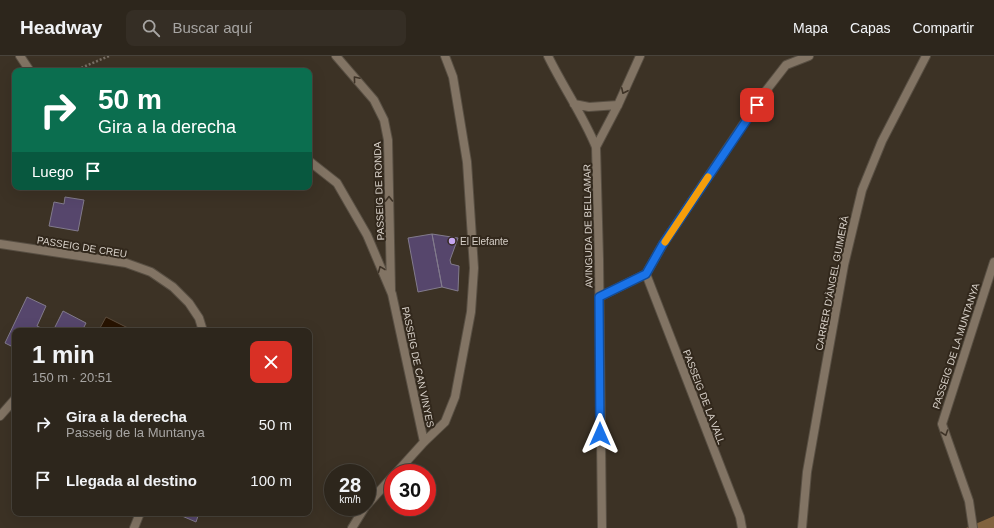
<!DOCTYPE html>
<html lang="es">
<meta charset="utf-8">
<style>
body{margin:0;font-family:Helvetica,sans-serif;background:#352e25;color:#f1f3f6;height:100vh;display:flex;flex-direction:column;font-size:15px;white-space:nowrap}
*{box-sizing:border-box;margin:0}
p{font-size:13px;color:#a7a5a3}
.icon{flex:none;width:22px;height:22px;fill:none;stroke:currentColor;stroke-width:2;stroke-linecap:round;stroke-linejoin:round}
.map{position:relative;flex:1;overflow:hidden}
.sheet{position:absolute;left:12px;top:272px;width:300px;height:188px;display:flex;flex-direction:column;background:#2d261c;border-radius:8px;box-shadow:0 4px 16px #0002,0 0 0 1px #48433b}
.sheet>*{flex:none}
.banner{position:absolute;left:12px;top:12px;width:300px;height:122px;border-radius:8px;box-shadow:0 4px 16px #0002,0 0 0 1px #48433b;background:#0b6e4f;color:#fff;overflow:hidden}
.speed{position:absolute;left:324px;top:408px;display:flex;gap:8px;font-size:20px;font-weight:700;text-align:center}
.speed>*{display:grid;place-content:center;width:52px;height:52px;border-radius:50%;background:#2d261c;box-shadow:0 4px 16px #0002,0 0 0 1px #48433b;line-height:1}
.speed small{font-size:10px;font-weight:400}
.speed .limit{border:6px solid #d22;background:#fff;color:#111}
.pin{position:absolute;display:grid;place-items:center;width:34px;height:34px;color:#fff;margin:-17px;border-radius:8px;box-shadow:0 2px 6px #0006}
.me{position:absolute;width:44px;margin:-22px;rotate:0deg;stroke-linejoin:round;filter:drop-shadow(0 0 3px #0008)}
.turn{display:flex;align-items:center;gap:14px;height:84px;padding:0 20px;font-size:18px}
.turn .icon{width:52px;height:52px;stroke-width:2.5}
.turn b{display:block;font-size:28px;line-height:34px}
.then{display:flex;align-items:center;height:38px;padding:0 20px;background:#0003;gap:8px;font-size:15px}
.round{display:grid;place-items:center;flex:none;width:42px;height:42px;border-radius:8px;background:#352e25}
.summary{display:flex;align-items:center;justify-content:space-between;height:68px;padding:0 20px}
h1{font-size:24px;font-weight:700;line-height:30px}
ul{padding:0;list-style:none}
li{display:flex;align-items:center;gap:12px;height:56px;padding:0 20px}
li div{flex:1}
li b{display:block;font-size:15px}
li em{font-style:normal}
header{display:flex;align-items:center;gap:24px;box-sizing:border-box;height:56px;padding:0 20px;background:#2d261c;border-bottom:1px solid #48433b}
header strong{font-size:19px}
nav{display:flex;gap:22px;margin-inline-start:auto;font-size:14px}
.search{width:280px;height:36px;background:#352e25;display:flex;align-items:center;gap:10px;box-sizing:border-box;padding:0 14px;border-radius:8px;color:#a7a5a3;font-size:15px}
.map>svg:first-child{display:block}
.forest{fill:#81623e}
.water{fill:#271300;stroke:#5c4c3c}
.building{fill:#56466c;stroke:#827b8c}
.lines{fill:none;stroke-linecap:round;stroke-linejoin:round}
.lane-casing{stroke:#584f43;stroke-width:10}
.street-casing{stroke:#584f43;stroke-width:10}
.path{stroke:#786f64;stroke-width:2.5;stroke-dasharray:2 2;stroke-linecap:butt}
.lane{stroke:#827464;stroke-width:8}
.street{stroke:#827464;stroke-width:8}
.oneway{stroke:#3e3327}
.route-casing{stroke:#114b97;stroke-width:10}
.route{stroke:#1a73e8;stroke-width:7}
.slow{stroke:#f59e0b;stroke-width:7}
.poi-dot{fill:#c5a6f0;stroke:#32281c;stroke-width:1.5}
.labels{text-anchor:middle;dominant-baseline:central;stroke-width:4;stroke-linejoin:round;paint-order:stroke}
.street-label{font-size:10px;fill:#d8d1c9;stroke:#32281c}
.poi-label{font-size:10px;fill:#d8d1c9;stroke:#32281c;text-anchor:start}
</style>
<header>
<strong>Headway</strong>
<div class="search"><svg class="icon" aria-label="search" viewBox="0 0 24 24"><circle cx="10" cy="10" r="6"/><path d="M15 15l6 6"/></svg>Buscar aquí</div>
<nav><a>Mapa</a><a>Capas</a><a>Compartir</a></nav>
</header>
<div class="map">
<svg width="994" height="472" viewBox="0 0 994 472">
<rect width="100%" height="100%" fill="#3c3225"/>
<path class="forest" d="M994,460V472H966Z"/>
<path class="water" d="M106,261L134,275H106L100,272Z"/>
<path class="building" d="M65,141L84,144L78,175L49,170L54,146L64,148Z
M432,178L442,231L418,236L408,182Z
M432,178L458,182L450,204L451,208L459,210L458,235L442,231Z
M27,241L46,250L37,270L47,275H15V292L5,287Z
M63,255L86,267L82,275H53Z
M256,274V275H221Z
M175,457H199L196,466Z"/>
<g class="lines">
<defs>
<path id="lane" d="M0,360L15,343"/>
<path id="street" d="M20,0L30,15
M336,0L374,44L384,64L388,84L391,234
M548,0C563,31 583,59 596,91L599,203L602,472
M574,48L589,51L618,49
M596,91L618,49L640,0
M309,105L337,127L367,179L392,238L424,386
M0,188L126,207L151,216L173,231L189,247L199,262L203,275
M646,218L740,461L742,472
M599,241L646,218L663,188L765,36L786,9L809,0
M396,417L424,386L445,366L455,341L471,256L474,212L467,106L453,21L445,0
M367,449L393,420
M134,472L140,457
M352,472L365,451
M802,472L807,416L819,348L844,209L862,134L882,85L926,0
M973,472L969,445L942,368L994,206"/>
</defs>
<use href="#lane" class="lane-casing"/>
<use href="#street" class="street-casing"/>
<path class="path" d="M74,15L109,0"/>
<use href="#lane" class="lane"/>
<use href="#street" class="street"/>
</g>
<defs><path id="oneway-chevron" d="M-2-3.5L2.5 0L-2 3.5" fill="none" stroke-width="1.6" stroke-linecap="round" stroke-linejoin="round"/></defs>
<g class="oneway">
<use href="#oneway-chevron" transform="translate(356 23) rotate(-130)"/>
<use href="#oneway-chevron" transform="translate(624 35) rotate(115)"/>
<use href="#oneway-chevron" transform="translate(389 143) rotate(-91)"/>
<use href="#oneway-chevron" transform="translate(381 213) rotate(-112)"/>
<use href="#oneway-chevron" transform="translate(945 377) rotate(71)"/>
</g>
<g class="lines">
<defs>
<path id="route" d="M600,378L599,241L646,218L663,188L757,49"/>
</defs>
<use href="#route" class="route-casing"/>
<use href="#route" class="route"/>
<path class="slow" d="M665,186L708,121"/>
</g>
<circle class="poi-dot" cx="452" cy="185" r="4"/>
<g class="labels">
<g class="street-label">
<text transform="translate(379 135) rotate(-92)">PASSEIG DE RONDA</text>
<text transform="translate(588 170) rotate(-91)">AVINGUDA DE BELLAMAR</text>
<text transform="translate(82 191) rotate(9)">PASSEIG DE CREU</text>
<text transform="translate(832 227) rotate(-79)">CARRER D'ÀNGEL GUIMERÀ</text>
<text transform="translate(956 290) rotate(-72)">PASSEIG DE LA MUNTANYA</text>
<text transform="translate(418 311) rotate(78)">PASSEIG DE CAN VINYES</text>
<text transform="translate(704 341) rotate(69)">PASSEIG DE LA VALL</text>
</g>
<g class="poi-label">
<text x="460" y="185">El Elefante</text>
</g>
</g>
</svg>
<div class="speed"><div>28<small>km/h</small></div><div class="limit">30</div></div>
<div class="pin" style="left:757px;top:49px;background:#d93025"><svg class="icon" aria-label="arrive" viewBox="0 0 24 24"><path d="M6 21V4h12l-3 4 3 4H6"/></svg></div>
<svg class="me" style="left:600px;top:378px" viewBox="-20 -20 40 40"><path d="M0-17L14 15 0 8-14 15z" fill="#1a73e8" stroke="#fff" stroke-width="4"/></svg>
<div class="banner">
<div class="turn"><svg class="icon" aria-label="right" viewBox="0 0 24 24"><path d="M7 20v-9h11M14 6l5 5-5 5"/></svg><div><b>50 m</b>Gira a la derecha</div></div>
<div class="then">Luego<svg class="icon" aria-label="arrive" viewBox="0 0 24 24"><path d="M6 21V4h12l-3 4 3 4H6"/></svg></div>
</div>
<section class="sheet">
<div class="summary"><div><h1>1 min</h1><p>150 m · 20:51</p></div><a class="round" style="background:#d93025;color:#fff"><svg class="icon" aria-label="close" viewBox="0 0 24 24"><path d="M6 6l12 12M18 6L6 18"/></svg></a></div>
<ul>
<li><svg class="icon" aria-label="right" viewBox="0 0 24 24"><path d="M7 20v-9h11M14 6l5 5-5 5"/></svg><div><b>Gira a la derecha</b><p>Passeig de la Muntanya</p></div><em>50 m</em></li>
<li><svg class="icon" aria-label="arrive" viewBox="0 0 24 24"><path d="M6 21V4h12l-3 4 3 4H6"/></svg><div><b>Llegada al destino</b></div><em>100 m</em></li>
</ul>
</section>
</div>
